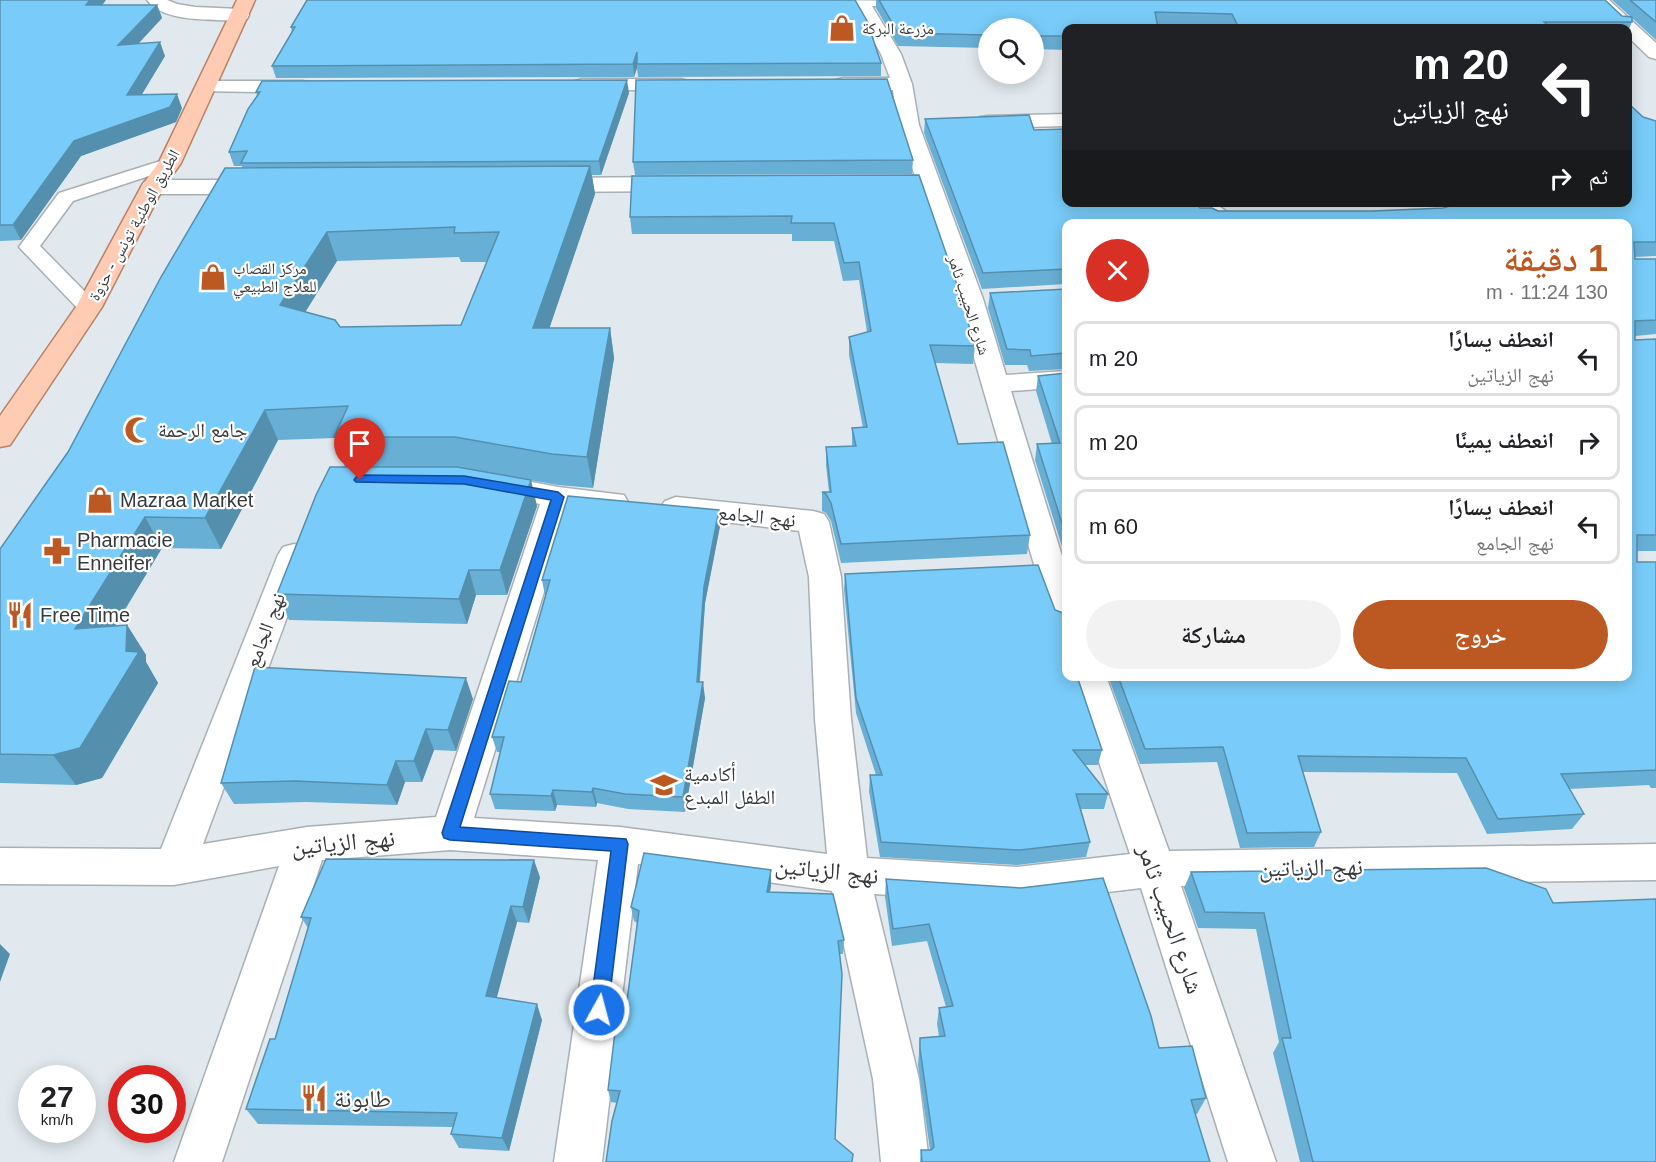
<!DOCTYPE html>
<html lang="ar">
<meta charset="utf-8">
<style>
body{margin:0;font-family:Arial,"Noto Naskh Arabic",sans-serif;background:#f2f2f2;color:#202124;direction:rtl;height:100vh;display:flex;flex-direction:column;font-size:22px;white-space:nowrap}
*{box-sizing:border-box;margin:0}
p{font-size:20px;color:#757577}
.icon{flex:none;width:33px;height:33px;fill:none;stroke:currentColor;stroke-width:2;stroke-linecap:round;stroke-linejoin:round}
.map{position:relative;flex:1;overflow:hidden;direction:ltr}
.side{position:absolute;left:1062px;top:219px;width:570px;height:462px;display:flex;flex-direction:column;background:#fff;border-radius:12px;box-shadow:0 3px 15px #0003;direction:rtl}
.side>*{flex:none}
.top-card{position:absolute;left:1062px;top:24px;width:570px;height:183px;border-radius:12px;box-shadow:0 3px 15px #0003;direction:rtl;background:#202124;color:#fff;overflow:hidden}
.fabs{position:absolute;left:978px;top:18px;display:grid;gap:12px}
.fabs a{display:grid;place-items:center;width:66px;height:66px;border-radius:50%;background:#fff;box-shadow:0 3px 15px #0003;font-size:30px}
.speed{position:absolute;left:18px;top:1065px;display:flex;gap:12px;font-size:30px;font-weight:700;text-align:center}
.speed>*{display:grid;place-content:center;width:78px;height:78px;border-radius:50%;background:#fff;box-shadow:0 3px 15px #0003;line-height:1}
.speed small{font-size:15px;font-weight:400}
.speed .limit{border:9px solid #d22;background:#fff;color:#111}
.pin{position:absolute;display:grid;place-items:center;width:51px;height:51px;color:#fff;margin:-62px -26px;border-radius:50% 50% 50% 0;rotate:-45deg;box-shadow:0 0 6px #0007}
.pin .icon{rotate:45deg}
.me{position:absolute;width:66px;margin:-33px;rotate:7deg;stroke-linejoin:round;filter:drop-shadow(0 0 4px #0008)}
.turn{display:flex;align-items:center;gap:21px;height:126px;padding:0 24px;font-size:27px}
.turn .icon{width:78px;height:78px;stroke-width:2.5}
.turn b{display:block;font-size:42px;line-height:51px}
.then{display:flex;align-items:center;height:57px;padding:0 24px;background:#0003;gap:12px;font-size:22px}
.round{display:grid;place-items:center;flex:none;width:63px;height:63px;border-radius:32px;background:#f2f2f2}
.summary{display:flex;align-items:center;justify-content:space-between;height:102px;padding:0 24px}
h1{font-size:36px;font-weight:600;line-height:45px;color:#bc5922}
.cta{display:flex;gap:12px;margin-top:auto;padding:12px 24px}
.cta a{flex:1;height:69px;border-radius:36px;background:#bc5922;color:#fff;font-size:24px;font-weight:600;line-height:69px;text-align:center}
.cta a+a{background:#f2f2f2;color:#202124}
ul{padding:0;list-style:none}
li{display:flex;align-items:center;gap:18px;height:75px;margin:0 12px 9px;padding:0 12px;border:3px solid #e0e0e0;border-radius:12px}
li div{flex:1}
li b{display:block;font-size:22px}
li em{font-style:normal}
.map>svg:first-child{display:block}
.lines{fill:none;stroke-linecap:round;stroke-linejoin:round}
.lane-casing{stroke:#a8b0b4;stroke-width:3}
.street-casing{stroke:#a8b0b4;stroke-width:3}
.primary-casing{stroke:#b98268;stroke-width:3}
.lane{fill:#fff;fill-rule:evenodd}
.street{fill:#fff;fill-rule:evenodd}
.primary{fill:#ffcbb3;fill-rule:evenodd}
.wall{fill:#68afd6;fill-rule:evenodd}
.shaded-wall{fill:#558fae}
.building{fill:#79ccf9;stroke:#558fae;stroke-width:1.5;fill-rule:evenodd}
.route{fill:#1a73e8;stroke:#114b97;stroke-width:1.5}
.labels{text-anchor:middle;dominant-baseline:central;stroke-width:4.5;stroke-linejoin:round;paint-order:stroke}
.far-poi-label{font-size:16px;fill:#373a3c;stroke:#fff;text-anchor:start}
.far-street-label{font-size:16px;fill:#373a3c;stroke:#fff}
.poi-label{font-size:20px;fill:#373a3c;stroke:#fff;text-anchor:start}
.street-label{font-size:20px;fill:#373a3c;stroke:#fff}
.near-street-label{font-size:24px;fill:#373a3c;stroke:#fff}
.near-poi-label{font-size:24px;fill:#373a3c;stroke:#fff;text-anchor:start}
</style>
<div class="map">
<svg width="1656" height="1162" viewBox="0 0 1656 1162">
<rect width="100%" height="100%" fill="#e1e9ee"/>
<g class="lines">
<defs>
<path id="lane" d="M170,158L176,159L179,163L176,167L73,201L40,246L100,307L97,312L89,313L81,312L19,247L59,193Z"/>
<path id="street" d="M147,0H167L177,4L195,7L240,9L247,11L249,15L247,19L240,21C214,19 163,23 147,0Z
M803,0L931,1L928,5L922,6H872L901,54L912,84L919,125L983,299L1006,375L1066,371V387L1011,391L1066,569V628L1054,625L1049,616L957,299L920,190L868,188L865,183L868,178L915,176L897,125L893,90H843L836,88L833,84L836,80L843,78H890L881,54L854,6H811L805,5Z
M1589,0H1609L1656,43V59L1649,57L1628,37V28H1618Z
M582,79H681L688,81L691,85L688,89L681,91L575,89L572,85L575,81Z
M206,81H303L310,83L313,87L310,91L303,93L199,91L196,87L199,83Z
M1066,114V126L988,128L980,127L977,122L980,117L988,116Z
M677,177L685,179L688,184L685,189L677,191L549,192L541,190L538,185L541,180L549,178Z
M152,180H257L265,182L268,187L265,192L257,194H152L144,192L141,187L144,182Z
M1188,202H1213L1227,212L1252,216L1256,221L1254,224C1226,224 1206,229 1188,202Z
M489,474L558,487L624,495L628,502L624,509L613,512L570,508L474,818L620,827L827,854L815,719L809,577L799,531L665,515L660,508L665,501L676,497L813,511L824,514L829,522L841,577L851,719L867,858L1017,867L1130,854L1070,676H1106L1169,851L1656,844V880L1181,886L1276,1162H1228L1141,888L1017,903L874,894L919,1079L929,1162H881L873,1079L832,891L638,864L602,1162H554L598,860L450,850L322,860L222,1162H174L279,866L174,885L0,884V848L161,849L278,555L283,547L294,544L305,547L310,555L203,844L307,827L436,817L540,504L478,491L474,484L478,477Z"/>
<path id="primary" d="M237,0H255L181,163L163,188L102,307L10,445L0,447V416L76,307L141,187L159,162Z"/>
</defs>
<use href="#lane" class="lane-casing"/>
<use href="#street" class="street-casing"/>
<use href="#primary" class="primary-casing"/>
<use href="#lane" class="lane"/>
<use href="#street" class="street"/>
<use href="#primary" class="primary"/>
</g>
<path class="wall" d="M0,0L102,5H157L162,18L139,43L165,56L142,94L182,108L176,122L81,156L21,240L0,241Z
M876,0H1605L1622,16L1631,17L1612,0H1656V40L1632,18V22L1628,31V28H1230L1229,27L1157,26L1066,28V50L1034,49V28H988V48L898,46L876,8Z
M291,27L874,33V42L881,63V76L638,77L637,68L634,77L276,78L272,66L292,32Z
M256,92L629,93L601,175H592L595,194L549,328H610L614,358L593,488L558,485L462,468L537,506L507,595H476L467,624L289,620L277,594L345,467L335,438L278,440L221,549L162,548L115,626L127,625L146,655V662L158,683L102,778L76,785L0,783V549L68,452L242,167V166H234L229,152L257,96ZM459,257L461,262H487L461,325L340,327L305,312L337,261Z
M1643,117L1656,121V256L1634,257L1635,259H1656V334L1635,336V340L1656,339V551H1637V562H1656V788H1651L1649,785L1569,789L1584,814L1572,829L1487,834L1457,773L1303,772L1321,832L1314,847L1240,848L1217,762L1140,764L1108,676H1628V224H1066V284L982,289L924,133L925,119L1034,130L1200,208L1218,211H1373L1443,208L1464,203L1628,202Z
M913,160L912,174L635,175L633,162Z
M919,175L975,346L973,364L935,363L958,444L1030,535L1027,554L841,563L831,521L826,513L822,511V492H829L826,465V447L852,446V428H863L849,355V337L867,332L859,280L843,281L834,241H792V234H632L630,217Z
M1066,289V369L1029,371L1027,365H1005L988,308L990,293Z
M1066,373V554L1064,553L1035,460L1037,444H1052L1036,391L1038,376Z
M719,510L720,526L705,603L700,682L705,698L685,812L628,809L597,803L596,807L557,805L555,811L495,809L490,794L500,752H497L492,737L521,682L545,596L542,580Z
M845,574L1055,610L1066,676L1102,750L1098,765H1085L1108,794L1104,809H1081L1090,842L1086,857L1017,865L880,857L869,791L870,775H876L856,713L844,590Z
M473,699L456,751L434,750L422,782H405L397,805L306,802L234,804L221,783Z
M1191,872L1553,903L1656,1162H1300L1273,1053L1279,1042L1256,929L1198,928L1184,888Z
M540,877L529,923L517,922L496,998L542,1020L509,1151L459,1148L451,1134L453,1127L258,1124L246,1109L275,1039L308,928L301,917Z
M886,879L1159,1048L1206,1098L1197,1114H1195L1210,1162H920L921,1150H930L918,1065L920,1038L939,1036L937,1024L939,1008L946,1007L927,941L892,946L885,897Z
M771,885L770,892L844,940L843,954H839L617,1103L611,1102L608,1090L626,1008L637,923L634,921L631,907Z"/>
<path class="shaded-wall" d="M90,0H106L92,19L86,5Z
M157,5L162,18L124,59L118,45Z
M160,42L165,56L133,109L127,95Z
M637,52V68L634,77L633,64Z
M627,80L629,93L601,175L599,161Z
M177,94L182,108L176,122L81,156L21,240L13,225L74,141Z
M590,166L595,194L539,359L533,328Z
M327,232L337,261L291,335L280,305Z
M610,328L614,358L593,488L587,457Z
M265,410L278,440L221,549L205,518Z
M531,480L537,506L507,595L500,570Z
M719,510L720,526L705,603L698,697L697,682L704,587Z
M145,517L162,548L95,659L75,629Z
M469,570L476,595L467,624L459,599Z
M127,625L146,655V662L158,683L102,778L76,785L53,755L126,651Z
M466,678L473,699L456,751L448,730Z
M703,682L705,698L685,812L683,797Z
M426,729L434,750L422,782L414,761Z
M396,761L405,782L397,805L387,785Z
M593,788L597,803L596,807L592,792Z
M553,790L557,805L555,811L551,796Z
M534,860L540,877L529,923L523,907Z
M771,870V885L768,906L767,892Z
M511,906L517,922L493,1012L486,996Z
M0,944L10,954L0,982Z
M537,1004L542,1020L509,1151L502,1138Z"/>
<path class="building" d="M0,0H90L86,5H157L118,45L160,42L127,95L177,94L170,107L74,141L13,225H0Z
M307,0H855L874,33H871L881,63L637,64V52L633,64L272,66L295,27H291Z
M879,0H1605L1622,16L1632,17V22H1544L1551,28H1239L1232,14L1155,12L1158,28H1066V36H1034V28H988V35L898,33Z
M1630,0H1656V22Z
M887,79L913,160L633,162L636,80Z
M627,80L599,161L241,163L247,151L229,152L248,109L260,92H256L262,81Z
M1628,103L1643,117L1656,121V242H1634L1635,259H1656V320L1635,321V340L1656,339V535H1637V562H1656V770L1561,774L1584,814L1498,819L1466,758L1298,756L1321,832L1247,833L1223,747L1145,749L1118,676H1628V224H1066V269L983,273L925,119L1029,115L1034,130L1066,129V202H1195L1200,208H1212L1218,211H1373L1443,208L1464,202H1628Z
M590,166L533,328H610L587,457L552,454L455,437H334L348,406L265,410L205,518L145,517L75,629L127,625L126,651L139,652L80,748L53,755L0,754V549L68,452L161,277L225,168ZM455,227L454,233L499,232L461,325L340,327L335,320L280,305L327,232Z
M919,175L956,282L975,346L930,345L958,444L1003,442L1030,535L841,544L831,503L826,494L822,492H831L826,447L856,446L852,428L867,427L849,337L871,331L859,262L844,263L834,223H791L792,216L630,217L632,176Z
M1066,289V353L1031,356L1030,350L1007,349L990,293Z
M1066,373V536L1037,444L1060,443L1038,376Z
M330,467H457L531,480L500,570H469L459,599L277,594L316,495Z
M568,496L719,510L704,587L697,682H703L683,797L625,794L593,788L592,792L553,790L551,796L490,794L504,737H492L509,681L521,682L550,580H542Z
M1038,565L1055,610L1066,614V676H1077L1102,750H1073L1108,794H1076L1090,842L1020,850L881,842L870,775H882L856,698L845,574Z
M255,667L466,678L448,730L426,729L414,761H396L387,785L295,781L221,783Z
M644,853L771,870L767,892L833,894L844,940L838,941L842,974L835,1139L853,1154L852,1162H606L612,1121L620,1091L608,1090L618,1007L626,1008L639,911L631,907Z
M326,859L534,860L523,907L511,906L486,996L537,1004L502,1138L451,1134L457,1113L246,1109L270,1039H275L311,918L301,917Z
M1486,868L1546,889L1553,903L1656,899V1162H1313L1282,1038H1291L1264,913L1205,912L1191,872Z
M1103,878L1151,1016L1159,1048L1192,1046L1206,1098L1191,1100L1210,1162H922L921,1150H931L934,1147L920,1049V1038L945,1036L939,1008L953,1006L929,924L893,929L886,879L1021,888Z"/>
<path class="route" d="M360,475L464,476L558,492L564,497L460,827L626,839L628,844L608,1010L605,1016L599,1018L592,1016L590,1010L611,851L450,840L444,838L442,833L551,500L464,484L356,482L354,480L356,477Z"/>
<defs>
<symbol id="shop-bare" viewBox="-9 -9 18 18"><path d="M-5-2.5h2.3a2.7 3.5 0 0 1 5.4 0H5L5.5 6h-11ZM-1.5-2.5h3a1.5 2.3 0 0 0-3 0Z" fill="#bc5922" stroke="#fff" stroke-width="2.5" paint-order="stroke"/></symbol>
<symbol id="mosque-bare" viewBox="-9 -9 18 18"><path d="M3.5-4.9A6 6 0 1 0 3.5 4.9A5 5 0 1 1 3.5-4.9Z" fill="#bc5922" stroke="#fff" stroke-width="2.5" paint-order="stroke"/></symbol>
<symbol id="pharmacy-bare" viewBox="-9 -9 18 18"><path d="M-2-6h4v4h4v4h-4v4h-4v-4h-4v-4h4Z" fill="#bc5922" stroke="#fff" stroke-width="2.5" paint-order="stroke"/></symbol>
<symbol id="restaurant-bare" viewBox="-9 -9 18 18"><path d="M-5-6h1v4h1v-4h1v4h1v-4h1v5L-1.5 .5V6h-2V.5L-5-1ZM5-6V6H3V1.5H1.5Q1.5-4 5-6Z" fill="#bc5922" stroke="#fff" stroke-width="2.5" paint-order="stroke"/></symbol>
<symbol id="school-bare" viewBox="-9 -9 18 18"><path d="M0-5L7-2L0 1L-7-2ZM-4 1L0 2.5L4 1V4Q0 6-4 4Z" fill="#bc5922" stroke="#fff" stroke-width="2.5" paint-order="stroke"/></symbol>
</defs>
<g fill-rule="evenodd">
<use href="#shop-bare" x="823" y="9" width="38" height="38"/>
<use href="#shop-bare" x="194" y="258" width="38" height="38"/>
<use href="#mosque-bare" x="119" y="411" width="38" height="38"/>
<use href="#shop-bare" x="81" y="481" width="38" height="38"/>
<use href="#pharmacy-bare" x="38" y="532" width="38" height="38"/>
<use href="#restaurant-bare" x="1" y="596" width="38" height="38"/>
<use href="#school-bare" x="645" y="766" width="38" height="38"/>
<use href="#restaurant-bare" x="295" y="1079" width="38" height="38"/>
</g>
<g class="labels">
<g class="far-poi-label">
<text x="862" y="28">مزرعة البركة</text>
<text x="233" y="268">مركز القصاب<tspan x="233" dy="18">للعلاج الطبيعي</tspan></text>
</g>
<g class="far-street-label">
<text transform="translate(134 225) rotate(-61)">الطريق الوطنية تونس - حزوة</text>
<text transform="translate(969 305) rotate(72)">شارع الحبيب ثامر</text>
</g>
<g class="poi-label">
<text x="158" y="430">جامع الرحمة</text>
<text x="120" y="500">Mazraa Market</text>
<text x="77" y="540">Pharmacie<tspan x="77" dy="23">Enneifer</tspan></text>
<text x="40" y="615">Free Time</text>
<text x="684" y="774">أكادمية<tspan x="684" dy="23">الطفل المبدع</tspan></text>
</g>
<g class="street-label">
<text transform="translate(757 516) rotate(6)">نهج الجامع</text>
<text transform="translate(265 630) rotate(-69)">نهج الجامع</text>
</g>
<g class="near-street-label">
<text transform="translate(343 842) rotate(-5)">نهج الزياتين</text>
<text transform="translate(1311 867) rotate(-1)">نهج الزياتين</text>
<text transform="translate(827 870) rotate(6)">نهج الزياتين</text>
<text transform="translate(1171 919) rotate(71)">شارع الحبيب ثامر</text>
</g>
<g class="near-poi-label">
<text x="334" y="1098">طابونة</text>
</g>
</g>
</svg>
<div class="fabs">
<a><svg class="icon" aria-label="search" viewBox="0 0 24 24"><circle cx="10" cy="10" r="6"/><path d="M15 15l6 6"/></svg></a>
</div>
<div class="speed"><div>27<small>km/h</small></div><div class="limit">30</div></div>
<div class="pin" style="left:360px;top:480px;background:#d93025"><svg class="icon" aria-label="arrive" viewBox="0 0 24 24"><path d="M6 21V4h12l-3 4 3 4H6"/></svg></div>
<svg class="me" style="left:599px;top:1010px" viewBox="-20 -20 40 40"><circle r="17" fill="#1a73e8" stroke="#fff" stroke-width="3"/><path d="M0-11L8 9 0 5-8 9z" fill="#fff"/></svg>
<div class="top-card">
<div class="turn"><svg class="icon" aria-label="left" viewBox="0 0 24 24"><path d="M17 20v-9H6M10 6l-5 5 5 5"/></svg><div><b>20 m</b>نهج الزياتين</div></div>
<div class="then">ثم<svg class="icon" aria-label="right" viewBox="0 0 24 24"><path d="M7 20v-9h11M14 6l5 5-5 5"/></svg></div>
</div>
<section class="side">
<div class="summary"><div><h1>1 دقيقة</h1><p>130 m · 11:24</p></div><a class="round" style="background:#d93025;color:#fff"><svg class="icon" aria-label="close" viewBox="0 0 24 24"><path d="M6 6l12 12M18 6L6 18"/></svg></a></div>
<ul>
<li><svg class="icon" aria-label="left" viewBox="0 0 24 24"><path d="M17 20v-9H6M10 6l-5 5 5 5"/></svg><div><b>انعطف يسارًا</b><p>نهج الزياتين</p></div><em>20 m</em></li>
<li><svg class="icon" aria-label="right" viewBox="0 0 24 24"><path d="M7 20v-9h11M14 6l5 5-5 5"/></svg><div><b>انعطف يمينًا</b></div><em>20 m</em></li>
<li><svg class="icon" aria-label="left" viewBox="0 0 24 24"><path d="M17 20v-9H6M10 6l-5 5 5 5"/></svg><div><b>انعطف يسارًا</b><p>نهج الجامع</p></div><em>60 m</em></li>
</ul>
<div class="cta"><a>خروج</a><a>مشاركة</a></div>
</section>
</div>
